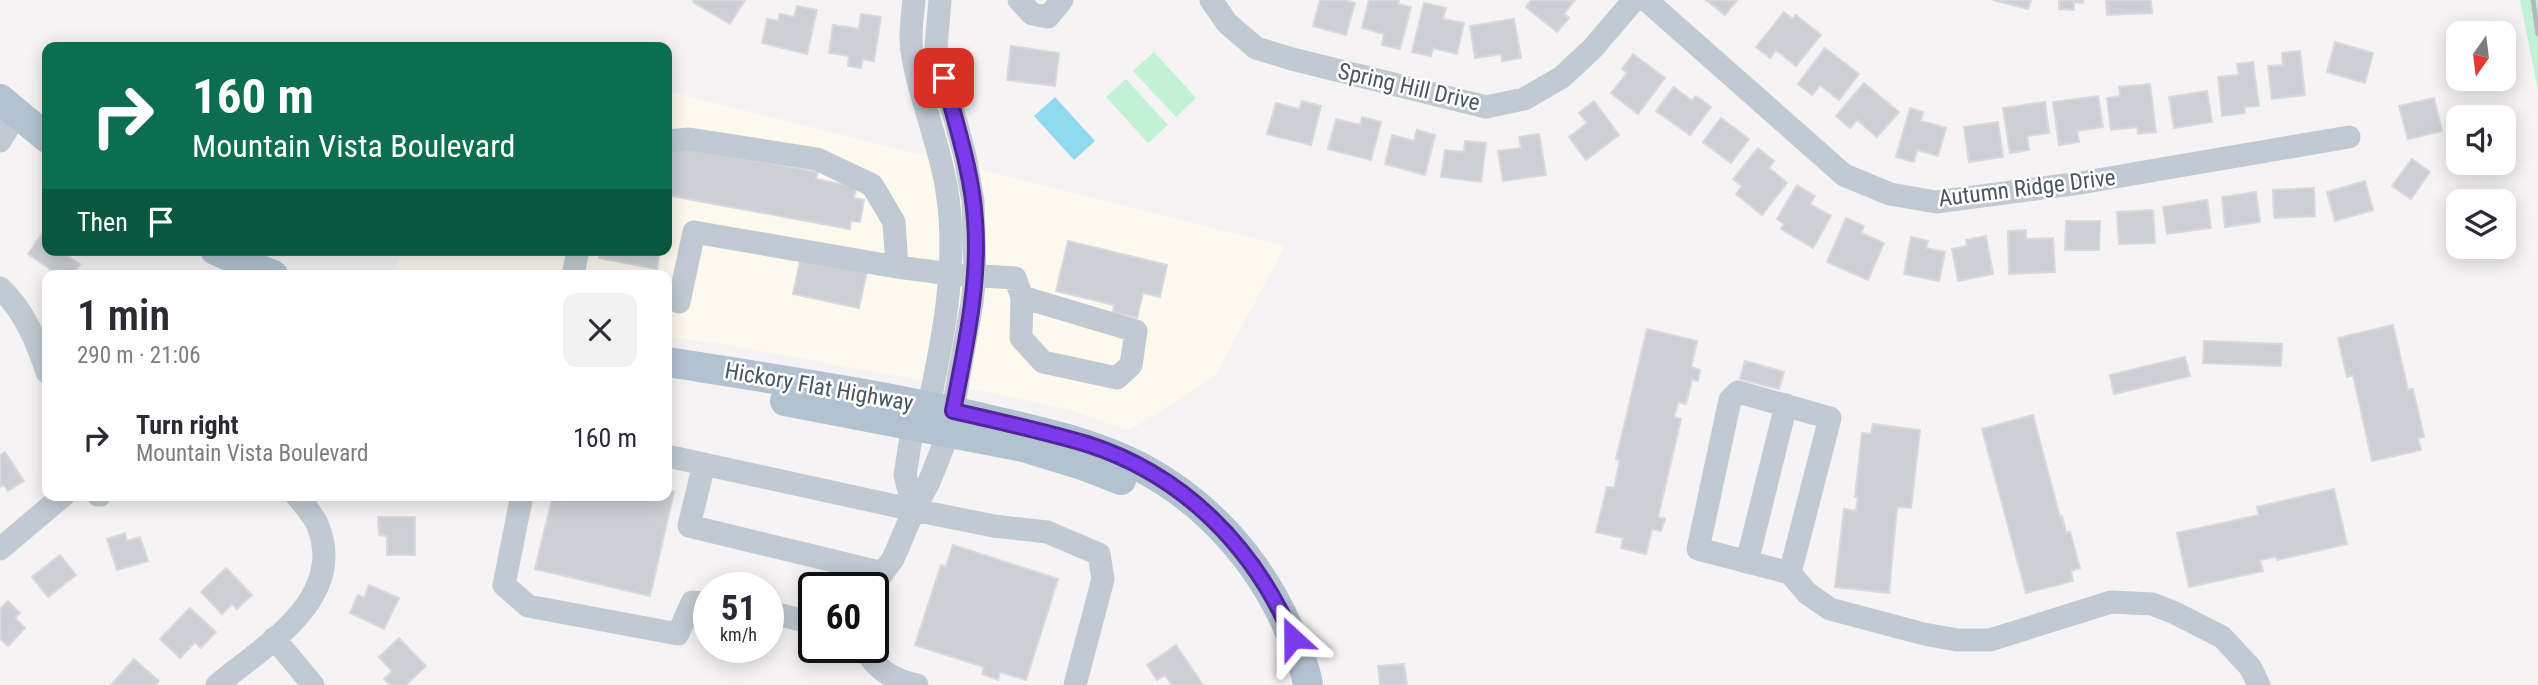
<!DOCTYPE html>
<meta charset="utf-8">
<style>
body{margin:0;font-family:"Roboto Condensed",sans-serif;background:#f2f2f3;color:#2b2b33;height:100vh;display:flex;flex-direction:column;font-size:26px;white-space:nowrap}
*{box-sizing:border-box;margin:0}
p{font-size:23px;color:#7c7c81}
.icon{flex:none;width:38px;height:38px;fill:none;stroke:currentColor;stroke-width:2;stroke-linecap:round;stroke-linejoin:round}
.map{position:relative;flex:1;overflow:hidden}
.panel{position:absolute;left:42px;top:270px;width:630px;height:231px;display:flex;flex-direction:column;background:#fff;border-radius:14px;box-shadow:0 4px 18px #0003}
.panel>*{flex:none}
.banner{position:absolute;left:42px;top:42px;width:630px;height:214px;border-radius:14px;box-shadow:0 4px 18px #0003;background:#0b6e4f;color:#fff;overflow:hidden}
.needle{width:46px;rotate:194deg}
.tools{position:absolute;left:2446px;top:21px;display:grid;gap:14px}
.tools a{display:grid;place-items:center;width:70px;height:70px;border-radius:14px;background:#fff;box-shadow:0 4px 18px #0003;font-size:35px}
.speed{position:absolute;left:693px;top:572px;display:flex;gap:14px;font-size:35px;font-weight:700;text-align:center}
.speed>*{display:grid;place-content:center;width:91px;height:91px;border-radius:50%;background:#fff;box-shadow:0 4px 18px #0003;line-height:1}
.speed small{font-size:18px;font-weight:400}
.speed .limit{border:4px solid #111;border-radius:10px;background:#fff;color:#111}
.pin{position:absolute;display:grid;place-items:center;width:60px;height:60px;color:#fff;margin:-30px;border-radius:14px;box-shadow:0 4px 10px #0006}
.me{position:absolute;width:77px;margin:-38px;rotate:336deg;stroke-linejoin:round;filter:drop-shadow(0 0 5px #0008)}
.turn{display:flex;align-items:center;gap:24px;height:147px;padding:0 35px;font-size:32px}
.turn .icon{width:91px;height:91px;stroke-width:2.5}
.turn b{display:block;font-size:49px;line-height:60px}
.then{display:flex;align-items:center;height:66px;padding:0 35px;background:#0003;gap:14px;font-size:26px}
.round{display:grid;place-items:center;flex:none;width:74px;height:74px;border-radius:14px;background:#f2f2f3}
.overview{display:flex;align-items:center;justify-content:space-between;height:119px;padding:0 35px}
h1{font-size:42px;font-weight:600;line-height:52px}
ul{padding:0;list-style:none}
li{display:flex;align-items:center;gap:21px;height:98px;padding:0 35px}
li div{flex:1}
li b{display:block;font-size:26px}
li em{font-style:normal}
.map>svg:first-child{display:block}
.commercial{fill:#fdf9ef}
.green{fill:#c3f1d5}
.water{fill:#90daee}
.building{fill:#cdcfd5;stroke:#d7d9de;stroke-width:2}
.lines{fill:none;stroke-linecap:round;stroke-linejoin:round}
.minor{stroke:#c1cad2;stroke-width:23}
.major{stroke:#b3c2d1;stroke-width:30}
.rail{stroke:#b5b8bd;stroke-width:5}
.route-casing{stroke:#51269a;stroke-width:18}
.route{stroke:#7c3aed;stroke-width:12}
.labels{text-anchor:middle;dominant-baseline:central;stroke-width:5;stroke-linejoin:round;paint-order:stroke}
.street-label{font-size:23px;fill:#4a5661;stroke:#fff}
</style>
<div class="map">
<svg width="2538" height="685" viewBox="0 0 2538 685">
<rect width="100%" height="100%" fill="#f5f3f3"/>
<path class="commercial" d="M667,91L1285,246L1215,376L1129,431L1070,410L996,394L716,343L667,337V275H392L403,250H667Z"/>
<path class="green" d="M2520,0H2538V90Z
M1154,52L1196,98L1176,117L1133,71Z
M1126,79L1168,125L1148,143L1106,97Z"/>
<path class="water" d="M1055,97L1095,141L1074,160L1034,116Z"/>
<path class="building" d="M694,0H745L730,24L693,2Z
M1320,0H1344L1355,3L1346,35L1313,26Z
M1369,0H1399L1398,4L1411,7L1400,49L1382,45L1384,34L1362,28Z
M1531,0H1575L1564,14L1569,18L1557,32L1526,7Z
M1706,0H1737L1725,15Z
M1993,0H2031L2028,9Z
M2059,0H2083V3L2074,2V10L2059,9Z
M2106,0H2151L2152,13L2107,15Z
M1424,3L1446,8L1443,19L1464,23L1457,54L1433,48L1431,56L1412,52Z
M797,6L817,10L807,54L762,43L767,19L778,21L780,14L794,17Z
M1784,12L1793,19L1796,15L1821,35L1796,66L1776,50L1770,58L1756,47Z
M861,14L881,17L874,61L863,59L861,68L848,66L849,56L829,53L833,25L859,29Z
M1514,19L1521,58L1502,61L1501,54L1475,58L1470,26Z
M2335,42L2373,53L2365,83L2327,72Z
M1011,46L1059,53L1055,86L1007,80Z
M1825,48L1859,74L1839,100L1820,85L1812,95L1798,84Z
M2300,51L2305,95L2272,99L2268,66L2283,65L2282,53Z
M1633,54L1665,78L1638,114L1611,93L1627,73L1622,69Z
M2253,62L2259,106L2244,107L2245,113L2222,116L2218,77L2239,75L2237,64Z
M1864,83L1899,112L1877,137L1857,120L1850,128L1836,116Z
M2150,84L2156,132L2138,134L2137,127L2111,130L2107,98L2120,96L2119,87Z
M1674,87L1692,101L1696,96L1711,107L1690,135L1656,111Z
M2207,91L2212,122L2174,128L2169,97Z
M2098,96L2103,127L2077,131L2079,142L2059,145L2053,102Z
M2434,98L2442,131L2408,139L2399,106Z
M1302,101L1321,106L1311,145L1267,134L1276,103L1299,109Z
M1594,101L1619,135L1586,160L1569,137L1587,123L1579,113Z
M2045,102L2049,133L2027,136L2029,150L2010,153L2003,108Z
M1910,108L1923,112L1921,121L1946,128L1938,156L1917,150L1914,162L1896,157Z
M1362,117L1381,122L1371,160L1328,149L1336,119L1360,125Z
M1721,118L1749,139L1731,163L1703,142Z
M1998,122L2003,157L1969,162L1964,127Z
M1417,130L1435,135L1425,175L1385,164L1392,135L1414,141Z
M1539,134L1546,175L1503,181L1498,151L1521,148L1519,137Z
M1465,141L1486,143L1481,182L1441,177L1445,150L1464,152Z
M668,144L818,172L816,179L856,187L854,198L864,200L860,222L851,221L850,229L671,196L667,217Z
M1758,148L1774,161L1769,168L1787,183L1762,215L1736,194L1742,186L1733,179Z
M2412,159L2430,172L2411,199L2392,186Z
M2365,181L2373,210L2335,221L2327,192Z
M1797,185L1815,196L1810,204L1831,216L1813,248L1781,229L1784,224L1777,219Z
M2314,188L2315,216L2274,218L2273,190Z
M2256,192L2260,222L2225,227L2222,197Z
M2207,200L2211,228L2167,234L2163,207Z
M2153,210L2155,243L2119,244L2117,212Z
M1846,218L1864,226L1861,233L1884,243L1868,280L1827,262Z
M2066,221H2100L2099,250H2065Z
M2026,230V239L2053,238L2055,272L2009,274L2008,231Z
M43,232L47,235V250H69L66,255L80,264L73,275H59L28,254Z
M1986,236L1993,274L1958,281L1952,249L1967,246L1966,240Z
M1911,237L1928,241L1926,248L1945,252L1939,281L1904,274Z
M1068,241L1167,265L1160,297L1143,293L1137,318L1113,312L1114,305L1056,291Z
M601,250H660L657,269L599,258Z
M801,257L867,272L859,308L793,294Z
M2393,325L2408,390L2413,389L2424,437L2418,438L2421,450L2372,461L2353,375L2347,377L2338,338Z
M1647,329L1697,341L1691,367L1700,370L1698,381L1692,379L1686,404L1678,402L1674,417L1681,419L1658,517L1665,519L1661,531L1652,529L1646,554L1621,548L1623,538L1596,532L1607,487L1614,488L1620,460L1616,459Z
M2204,341L2282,344L2281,366L2203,363Z
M2185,357L2190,376L2114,394L2110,375Z
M1745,361L1784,372L1779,389L1740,379Z
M2033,415L2060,517L2062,516L2066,533L2070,532L2080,568L2071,571L2073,581L2026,593L1982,429Z
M1873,424L1920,430L1911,508L1897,507L1889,593L1835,587L1844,509L1856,511L1858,497H1855L1862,433L1871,434Z
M5,452L24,481L8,491L4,485L0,487V455Z
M2334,489L2347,544L2277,560L2276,557L2260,560L2263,571L2189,587L2177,533L2259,515L2257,507Z
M667,490L674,492L650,596L535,569L553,495H667Z
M378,517H415V555H387V536L379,535Z
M125,533L127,541L140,537L148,561L117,570L107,539Z
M953,545L1058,579L1026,680L1000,672L998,680L982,674L984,667L915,645L941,565L946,567Z
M60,555L76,575L48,597L32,577Z
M226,568L252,595L237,609L232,604L222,614L201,592Z
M369,585L399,598L384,629L350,613L358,595L364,598Z
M8,601L20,613L15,618L25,628L8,646L0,639V609Z
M190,608L216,632L201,648L195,642L180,658L160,639Z
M399,638L426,666L406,685H390L384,679L392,671L379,657Z
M1176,645L1203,685H1172L1165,675L1157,680L1147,665Z
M134,659L159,681L155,685H111Z
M1404,664L1407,685H1380L1378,666Z"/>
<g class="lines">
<path class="minor" d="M914,0C912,19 909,39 913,58C922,106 942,151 948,198C958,273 941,347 926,420
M1019,0L1032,14L1048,17L1062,0
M1211,0L1227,23L1256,48L1292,59L1486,107L1524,99L1562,77L1592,49L1634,0
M1646,0L1844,175L1890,194L1936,202L2080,183L2349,137
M0,141L17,113
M667,141L689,139L817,159L872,185L894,222L897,267L951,274L1015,278L1022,297L1021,338L1043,362L1117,378L1131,365L1136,331L1022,297
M573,275L578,250
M0,288C24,310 37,342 47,372
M679,302L694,232L897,267
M1738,392L1830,418L1790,573L1698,549L1730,400Z
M913,425L905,475L914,510L929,482L949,432L972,303L975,275L973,201L965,156L936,47L940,0
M667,456L914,510L994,526L1047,532L1099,554L1103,579L1075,685
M704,464L689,526L883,573
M98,495H100
M522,495L504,585L528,606L678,634L692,602L709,604
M0,549L64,495
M1747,562L1786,405
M1790,573L1807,593L1830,609L1924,634L1957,640H1990L2111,602L2152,604L2175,613L2222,637L2250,667L2259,685
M871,588L893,559L914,510
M768,612L814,623
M274,638L313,685
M865,648C874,669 895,681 917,685
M217,685C264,646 347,599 318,526C314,515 303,504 296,495"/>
<path class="major" d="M0,99L47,138
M215,250L273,275
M667,362C775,379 884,395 991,420C1042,432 1095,443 1142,468C1208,503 1260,562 1289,630C1297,648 1305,666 1308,685
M785,401L1023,447L1085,466L1121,480"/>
<path class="rail" d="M2533,0L2538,34"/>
</g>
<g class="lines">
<defs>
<path id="route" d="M944,78C956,125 972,172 975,220C980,284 965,348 953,411C998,421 1043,431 1087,444C1184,475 1254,547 1293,638"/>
</defs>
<use href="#route" class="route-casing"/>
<use href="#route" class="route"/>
</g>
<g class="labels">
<g class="street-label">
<text transform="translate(1409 87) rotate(13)">Spring Hill Drive</text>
<text transform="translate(2027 188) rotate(-7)">Autumn Ridge Drive</text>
<text transform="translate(819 387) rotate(10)">Hickory Flat Highway</text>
</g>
</g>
</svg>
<div class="tools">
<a><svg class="needle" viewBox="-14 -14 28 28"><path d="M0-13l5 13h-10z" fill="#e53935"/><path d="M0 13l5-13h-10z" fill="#7c7c81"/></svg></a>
<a><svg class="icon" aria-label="sound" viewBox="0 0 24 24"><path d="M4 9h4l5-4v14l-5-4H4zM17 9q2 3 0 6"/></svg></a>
<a><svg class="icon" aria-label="layers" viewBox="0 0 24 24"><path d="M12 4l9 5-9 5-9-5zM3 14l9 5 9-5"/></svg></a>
</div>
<div class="speed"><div>51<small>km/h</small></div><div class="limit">60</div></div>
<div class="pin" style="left:944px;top:78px;background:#d93025"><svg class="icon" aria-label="arrive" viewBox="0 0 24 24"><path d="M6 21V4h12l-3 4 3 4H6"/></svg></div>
<svg class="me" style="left:1293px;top:638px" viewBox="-20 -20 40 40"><path d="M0-17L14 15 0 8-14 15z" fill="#7c3aed" stroke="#fff" stroke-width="4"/></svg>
<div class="banner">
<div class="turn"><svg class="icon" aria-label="right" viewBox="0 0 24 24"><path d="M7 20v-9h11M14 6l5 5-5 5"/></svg><div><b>160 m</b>Mountain Vista Boulevard</div></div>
<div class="then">Then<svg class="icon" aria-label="arrive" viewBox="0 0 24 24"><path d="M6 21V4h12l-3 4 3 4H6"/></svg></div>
</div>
<section class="panel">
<div class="overview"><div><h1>1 min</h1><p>290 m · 21:06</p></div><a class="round"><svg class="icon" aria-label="close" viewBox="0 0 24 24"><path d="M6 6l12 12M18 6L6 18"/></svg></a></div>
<ul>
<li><svg class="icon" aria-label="right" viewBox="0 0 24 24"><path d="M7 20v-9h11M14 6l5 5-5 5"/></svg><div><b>Turn right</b><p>Mountain Vista Boulevard</p></div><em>160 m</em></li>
</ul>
</section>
</div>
